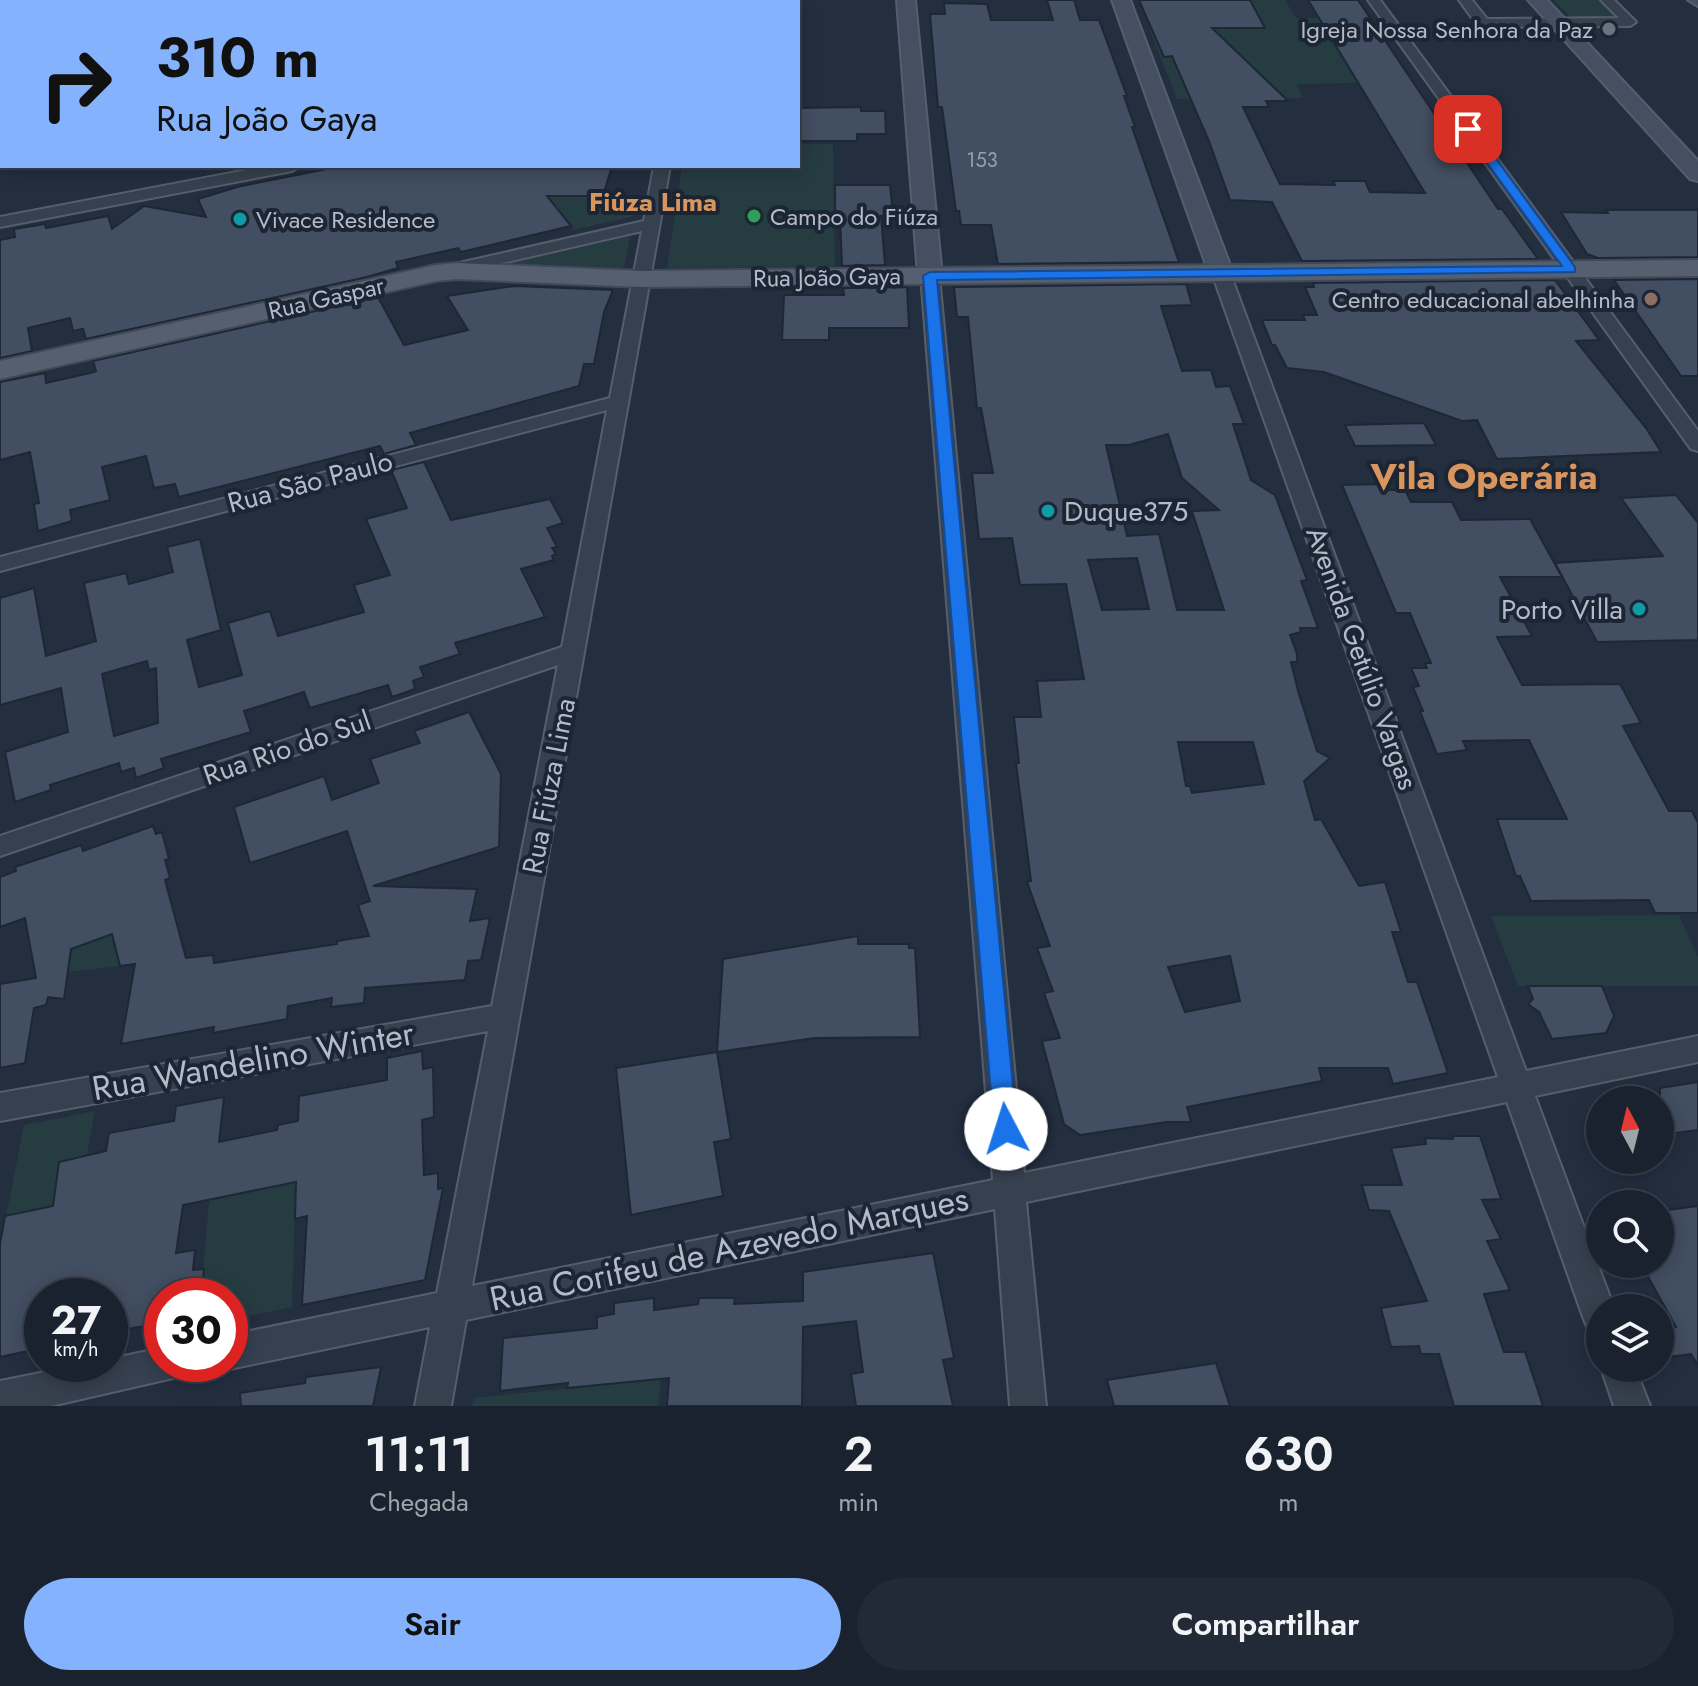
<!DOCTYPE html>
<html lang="pt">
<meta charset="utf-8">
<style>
body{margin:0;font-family:Jost,sans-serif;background:#232a37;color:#f1f3f6;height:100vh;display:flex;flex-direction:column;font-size:30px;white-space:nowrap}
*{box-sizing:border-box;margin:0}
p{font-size:26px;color:#9fa4aa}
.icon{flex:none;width:44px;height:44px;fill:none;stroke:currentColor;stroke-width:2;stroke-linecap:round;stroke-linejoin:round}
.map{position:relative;height:1406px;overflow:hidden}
.drawer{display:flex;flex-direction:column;background:#1a222f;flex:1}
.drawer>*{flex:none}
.guide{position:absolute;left:0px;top:0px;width:800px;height:168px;box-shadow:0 4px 20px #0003,0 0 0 2px #383f4b;background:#85b2fc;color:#111;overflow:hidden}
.needle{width:52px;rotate:353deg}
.controls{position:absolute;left:1586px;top:1086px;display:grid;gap:16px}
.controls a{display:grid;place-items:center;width:88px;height:88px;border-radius:50%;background:#1a222f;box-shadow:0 4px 20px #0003,0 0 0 2px #383f4b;font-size:40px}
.speed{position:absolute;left:24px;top:1278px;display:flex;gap:16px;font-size:40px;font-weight:700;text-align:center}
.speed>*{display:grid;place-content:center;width:104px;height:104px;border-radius:50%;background:#1a222f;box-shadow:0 4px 20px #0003,0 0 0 2px #383f4b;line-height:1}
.speed small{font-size:20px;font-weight:400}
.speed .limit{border:12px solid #d22;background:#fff;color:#111}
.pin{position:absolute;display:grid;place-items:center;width:68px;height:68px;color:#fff;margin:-34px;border-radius:16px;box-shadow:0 4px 12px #0006}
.me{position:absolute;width:88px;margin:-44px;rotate:355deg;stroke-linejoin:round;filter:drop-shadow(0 0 6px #0008)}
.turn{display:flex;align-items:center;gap:28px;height:168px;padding:0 24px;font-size:36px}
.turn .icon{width:104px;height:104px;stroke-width:2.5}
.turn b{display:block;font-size:56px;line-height:68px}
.eta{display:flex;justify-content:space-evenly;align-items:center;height:136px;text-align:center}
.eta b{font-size:48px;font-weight:600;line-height:56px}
.action{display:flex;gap:16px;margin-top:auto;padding:16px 24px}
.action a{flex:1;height:92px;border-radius:48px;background:#85b2fc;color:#111;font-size:32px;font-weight:600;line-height:92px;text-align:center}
.action a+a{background:#232a37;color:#f1f3f6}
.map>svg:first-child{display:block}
.green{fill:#253c40}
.building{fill:#424e61;stroke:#1e2735;stroke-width:2;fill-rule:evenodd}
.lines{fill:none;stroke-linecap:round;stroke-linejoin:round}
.street-casing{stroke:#555e6c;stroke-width:4}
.secondary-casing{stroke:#555e6c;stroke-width:4}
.primary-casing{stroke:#404957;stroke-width:4}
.street{fill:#37404f;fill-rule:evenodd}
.secondary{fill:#454f62;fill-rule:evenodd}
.primary{fill:#555f6f;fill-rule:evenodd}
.route{fill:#1a73e8;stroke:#114b97;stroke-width:2}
.worship-dot{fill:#6b7280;stroke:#1c2533;stroke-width:3}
.leisure-dot{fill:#2e9e5b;stroke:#1c2533;stroke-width:3}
.culture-dot{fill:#0f9aa8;stroke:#1c2533;stroke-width:3}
.education-dot{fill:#8d6e63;stroke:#1c2533;stroke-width:3}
.labels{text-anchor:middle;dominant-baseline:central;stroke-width:8;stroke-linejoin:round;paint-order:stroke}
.far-number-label{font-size:20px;fill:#97a0b0}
.far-poi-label{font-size:24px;fill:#b3bbca;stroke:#1c2533;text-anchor:end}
.far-street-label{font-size:24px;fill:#b3bbca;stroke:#1c2533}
.far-quarter-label{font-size:26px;font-weight:bold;fill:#d9955e;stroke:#1c2533}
.street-label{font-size:28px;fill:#b3bbca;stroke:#1c2533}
.poi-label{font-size:28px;fill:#b3bbca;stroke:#1c2533;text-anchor:start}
.near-street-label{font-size:34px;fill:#b3bbca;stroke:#1c2533}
.district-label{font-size:36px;font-weight:bold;fill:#d9955e;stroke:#1c2533}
</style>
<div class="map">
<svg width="1698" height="1406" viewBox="0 0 1698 1406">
<rect width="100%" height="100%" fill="#232e3f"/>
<path class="green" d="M1250,0H1285L1296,18H1319L1359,83L1296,84L1303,98L1177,99L1149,28H1264Z
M1553,0H1602L1623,20H1574Z
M798,144H833L835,267L667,268L682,166H798Z
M547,196H640L635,216L574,230Z
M626,237H630L624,267L620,268L507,264Z
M1679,915L1698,957V986H1518L1491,916Z
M112,933L120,966L68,972L44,959Z
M95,1111L87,1155L59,1162L55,1190L81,1200L6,1216L24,1125Z
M296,1182L292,1307L230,1320V1296H201L209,1200Z
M661,1379L658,1406H472L474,1398Z"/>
<path class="building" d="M1047,0H1074L1080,20H1099L1127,96H1124L1135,127H1132L1179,262L998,264L991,225H961L959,211H956L942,107H938L930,14H945L944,3L987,4L991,20H1053Z
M1139,0H1250L1265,28H1212L1288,101H1266L1269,107H1243L1280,184L1335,185L1333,181H1365L1370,192L1425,193L1308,0H1358L1498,209H1502L1538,259L1302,261L1272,202L1230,200L1209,141L1172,56L1164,57Z
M861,107V111H885L886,134H857V141H798V108Z
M342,166H612L603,196H547L571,226L461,252L458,248L396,262L398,268L367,277L86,339L83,329L73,331L70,318L28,328L32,351L0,358V240L15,237L14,229L45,224L46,228L108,216L112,229L144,206L206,217L198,199L237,187Z
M835,185H890L893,215L881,216L885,265L842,266L840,216H835Z
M1606,210H1698V257L1598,258L1587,254L1561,212L1608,213Z
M1698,279V376H1681L1614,280Z
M1555,280L1599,340L1576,341L1646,428L1661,452L1497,459L1477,420L1462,421L1324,372L1287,368L1275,345H1272L1262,320H1305L1303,315H1317L1305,287H1314L1313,283Z
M1186,284L1192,305L1161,306L1182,371L1211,370L1216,387L1230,386L1244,424H1233L1251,480L1275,495L1307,580L1301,581L1318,628H1300L1301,632L1290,635L1297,654V662H1291L1298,691L1317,751L1330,758L1304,781L1315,820L1321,819L1359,886L1385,882L1401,932H1392L1408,982H1417L1448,1073L1393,1084L1388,1068H1319L1322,1081L1187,1107L1191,1122H1167L1080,1135L1064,1124L1042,1041L1060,1038L1044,993L1053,991L1037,948L1050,946L1027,882L1031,881L1016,763H1019L1014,717H1041L1037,681L1084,679L1066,584L1020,585L1012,538L979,539L972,473H993L981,408H977L968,317H957L954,287ZM1168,434L1182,478L1219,510L1192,511L1224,610H1177L1159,534L1127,536L1106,445H1129ZM1137,558L1149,609L1102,610L1088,560ZM1178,742H1253L1264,784L1192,793L1190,786H1186ZM1230,956L1240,1001L1185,1012L1168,967Z
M514,286L613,290L604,312L594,364H584L579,386L410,433L416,445L384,454L380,446L179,497L175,484L154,488L146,456L102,467L110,500L70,510L72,521L38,531L34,504L39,503L30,452L0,460V382L45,373L46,383L94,372L96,371L93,361L378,297L404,345L468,330L447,296Z
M907,287L909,328H829V340H782L784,295H844L843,288Z
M1424,423L1436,445L1355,446L1345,425Z
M424,462L451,520L550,499L563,523L547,528L557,547L552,548L556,554L552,556L554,560L521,569L545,617L455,643L460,654L420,667L424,677L413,681L415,689L392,697L388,685L310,708L304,692L244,711L251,732L161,759L164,768L136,778L134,768L121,772L119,763L50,785L51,790L15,802L5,752L68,732L61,688L0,705V598L34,588L46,656L96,641L84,583L126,573L129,584L173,572L167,547L200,539L221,630L187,640L199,687L242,675L228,623L270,611L278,636L364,612L354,585L390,575L366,519L407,508L391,470ZM147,661L149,670L156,668L158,723L114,736L102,674Z
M1383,484L1385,490H1405L1411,502H1452L1461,520L1530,519L1562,577H1500L1532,636L1497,637L1522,685L1620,684L1641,723L1623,726L1669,811H1692L1698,823V913H1655L1649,900L1531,901L1520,876H1516L1497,819H1567L1529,740L1463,741L1467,750L1437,754L1420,711H1423L1413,687L1419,686L1411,668H1427L1425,663H1431L1410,613H1396L1342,485Z
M1676,495L1698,523V640L1597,642L1555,563L1663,556L1621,498Z
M469,712L501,774L499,847L373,886L477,889L470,921L490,918L481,960L468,961L465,980L365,988L364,1003L331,1007L332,998L288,1006L287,1019L213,1033L214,1027L121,1044L135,964L120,966L112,934L71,949L64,999L48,997L46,1005L34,1008L25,1063L0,1068V984L36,978L25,918L0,927V877L16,871L15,867L81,845L83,851L153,826L156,834L162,832L169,859L165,860L170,878L165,880L186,958L213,955L214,963L337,944V941L369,936L358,905L370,901L347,831L250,863L234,807L324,776L332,800L379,783L370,759L420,743L414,731Z
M858,936V944H909V948H915L920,1037L815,1038L717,1052L723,959Z
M1528,986H1602L1614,1016L1606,1033L1552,1039L1539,1012L1528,1004L1533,999Z
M422,1051L423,1069L433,1067L434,1117L422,1120L424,1175L438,1173V1189L443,1188L425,1280L302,1305L307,1216L295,1219L296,1182L183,1205L176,1253L195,1250L193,1270L204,1269L201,1296H162V1323L110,1332V1296H42V1348L0,1357V1244L5,1216L53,1206L59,1162L106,1151L109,1133L174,1121L176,1106L224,1097L219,1142L277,1130L278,1125L298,1121L299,1096L387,1080V1058Z
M717,1052L731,1139L714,1142L723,1196L631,1215L616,1068Z
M1698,1082V1130L1660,1135V1088Z
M1453,1136H1480L1501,1199L1482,1200L1501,1239L1487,1241L1510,1290L1484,1294L1504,1352H1525L1543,1406H1454L1439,1354H1421L1419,1346L1391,1347L1381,1308L1427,1301L1389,1211L1369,1210L1362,1185H1402L1391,1148L1426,1144L1425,1138L1453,1139Z
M1698,1206V1365L1691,1354L1660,1358V1329L1676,1327L1642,1266L1660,1264V1211Z
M933,1253L954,1358L943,1360L953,1406H856L851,1374L863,1372L856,1321L803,1327L802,1406H667L669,1378L567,1388L568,1383L500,1391L503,1338L597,1328V1317L614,1314V1303L654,1298V1310L698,1304L699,1298H735L734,1304L803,1301V1272Z
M1216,1363L1230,1406H1114L1107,1380Z
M381,1367L373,1406H241L240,1393L305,1383L306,1377Z"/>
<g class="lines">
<defs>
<path id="street" d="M235,0H247L248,2H236Z
M1368,0H1380L1698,431V451L1691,449Z
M1459,0H1472L1487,19L1619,18L1601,0H1614L1636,22L1630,26L1483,27L1478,26Z
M0,13H2V21H0Z
M268,166H300L292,171L0,227V217Z
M654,166H670L472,1286L993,1180L921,276L930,271L939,276L1024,1173L1498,1077L1212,273L1221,268L1230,273L1526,1071L1698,1036V1062L1535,1096L1614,1308H1600V1334L1588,1329L1583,1317L1507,1102L1026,1202L1046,1406H1010L995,1209L466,1320L451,1406H415L430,1327L230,1369L218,1364H230V1335L437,1293L488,1031L0,1121V1093L492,1006L558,665L0,856V836L562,647L607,410L0,571V557L610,398L642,231L446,276L438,271L446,266L644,221Z
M162,1348V1364H187L182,1376L51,1406H0V1381L85,1364H110V1359Z
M1601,1368H1635L1650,1406H1614Z"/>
<path id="secondary" d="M897,0H915L942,276L939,281H921L918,276Z
M1112,0H1130L1233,273L1230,278H1212L1209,273Z
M1528,0H1547L1698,161V181L1690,179Z
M1688,0H1698V6Z"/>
<path id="primary" d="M618,0H649L617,2Z
M2,103V117L0,118V104Z
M1698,260V276L642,287L457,279L436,281L0,379V361L436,265L457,263L642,271Z"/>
</defs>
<use href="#street" class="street-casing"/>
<use href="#secondary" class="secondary-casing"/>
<use href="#primary" class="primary-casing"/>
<use href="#street" class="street"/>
<use href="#secondary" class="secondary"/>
<use href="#primary" class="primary"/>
</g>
<path class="route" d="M1464,126H1472L1575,267V272L937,280L1017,1129L1014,1137L1006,1140L997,1137L994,1129L923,276L930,272L1562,266L1464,131Z"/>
<circle class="worship-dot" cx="1609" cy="29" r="8"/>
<circle class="leisure-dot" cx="754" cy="216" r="8"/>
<g class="culture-dot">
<circle cx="240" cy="219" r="8"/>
<circle cx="1048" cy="511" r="8"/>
<circle cx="1639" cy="609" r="8"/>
</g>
<circle class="education-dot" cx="1651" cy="299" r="8"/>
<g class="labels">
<g class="far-number-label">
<text x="982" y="160">153</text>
</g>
<g class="far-poi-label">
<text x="1593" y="29">Igreja Nossa Senhora da Paz</text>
<text x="770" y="216" text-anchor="start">Campo do Fiúza</text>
<text x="256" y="219" text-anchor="start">Vivace Residence</text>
<text x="1635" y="299">Centro educacional abelhinha</text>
</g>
<g class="far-street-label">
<text transform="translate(827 277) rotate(-1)">Rua João Gaya</text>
<text transform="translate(326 298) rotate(-13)">Rua Gaspar</text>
</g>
<g class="far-quarter-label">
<text x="653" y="202">Fiúza Lima</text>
</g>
<g class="street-label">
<text transform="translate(310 482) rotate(-15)">Rua São Paulo</text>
<text transform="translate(1362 658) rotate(70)">Avenida Getúlio Vargas</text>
<text transform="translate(287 748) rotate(-19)">Rua Rio do Sul</text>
<text transform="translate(549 786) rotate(-79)">Rua Fiúza Lima</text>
</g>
<g class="poi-label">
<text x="1064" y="511">Duque375</text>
<text x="1623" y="609" text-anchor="end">Porto Villa</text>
</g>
<g class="near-street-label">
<text transform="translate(253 1061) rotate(-10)">Rua Wandelino Winter</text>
<text transform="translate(729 1249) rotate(-12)">Rua Corifeu de Azevedo Marques</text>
</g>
<g class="district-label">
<text x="1484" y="476">Vila Operária</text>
</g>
</g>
</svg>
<div class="controls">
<a><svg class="needle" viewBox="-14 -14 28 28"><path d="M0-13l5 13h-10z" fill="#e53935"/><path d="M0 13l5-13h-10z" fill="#9fa4aa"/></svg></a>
<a><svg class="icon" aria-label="search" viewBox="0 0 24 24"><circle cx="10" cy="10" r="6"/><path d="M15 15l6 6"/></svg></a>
<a><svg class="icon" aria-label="layers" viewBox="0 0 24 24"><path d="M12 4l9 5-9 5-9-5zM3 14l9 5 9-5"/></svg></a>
</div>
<div class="speed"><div>27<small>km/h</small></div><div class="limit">30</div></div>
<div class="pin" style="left:1468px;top:129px;background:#d93025"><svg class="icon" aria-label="arrive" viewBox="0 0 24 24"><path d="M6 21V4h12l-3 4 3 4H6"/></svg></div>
<svg class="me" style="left:1006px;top:1129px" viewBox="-20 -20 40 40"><circle r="19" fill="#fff"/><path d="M0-13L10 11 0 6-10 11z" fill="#1a73e8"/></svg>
<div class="guide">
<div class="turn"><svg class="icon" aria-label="right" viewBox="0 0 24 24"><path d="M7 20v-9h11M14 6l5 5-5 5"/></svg><div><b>310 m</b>Rua João Gaya</div></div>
</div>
</div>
<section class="drawer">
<div class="eta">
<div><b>11:11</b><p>Chegada</p></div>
<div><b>2</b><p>min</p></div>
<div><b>630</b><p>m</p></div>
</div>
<div class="action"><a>Sair</a><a>Compartilhar</a></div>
</section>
